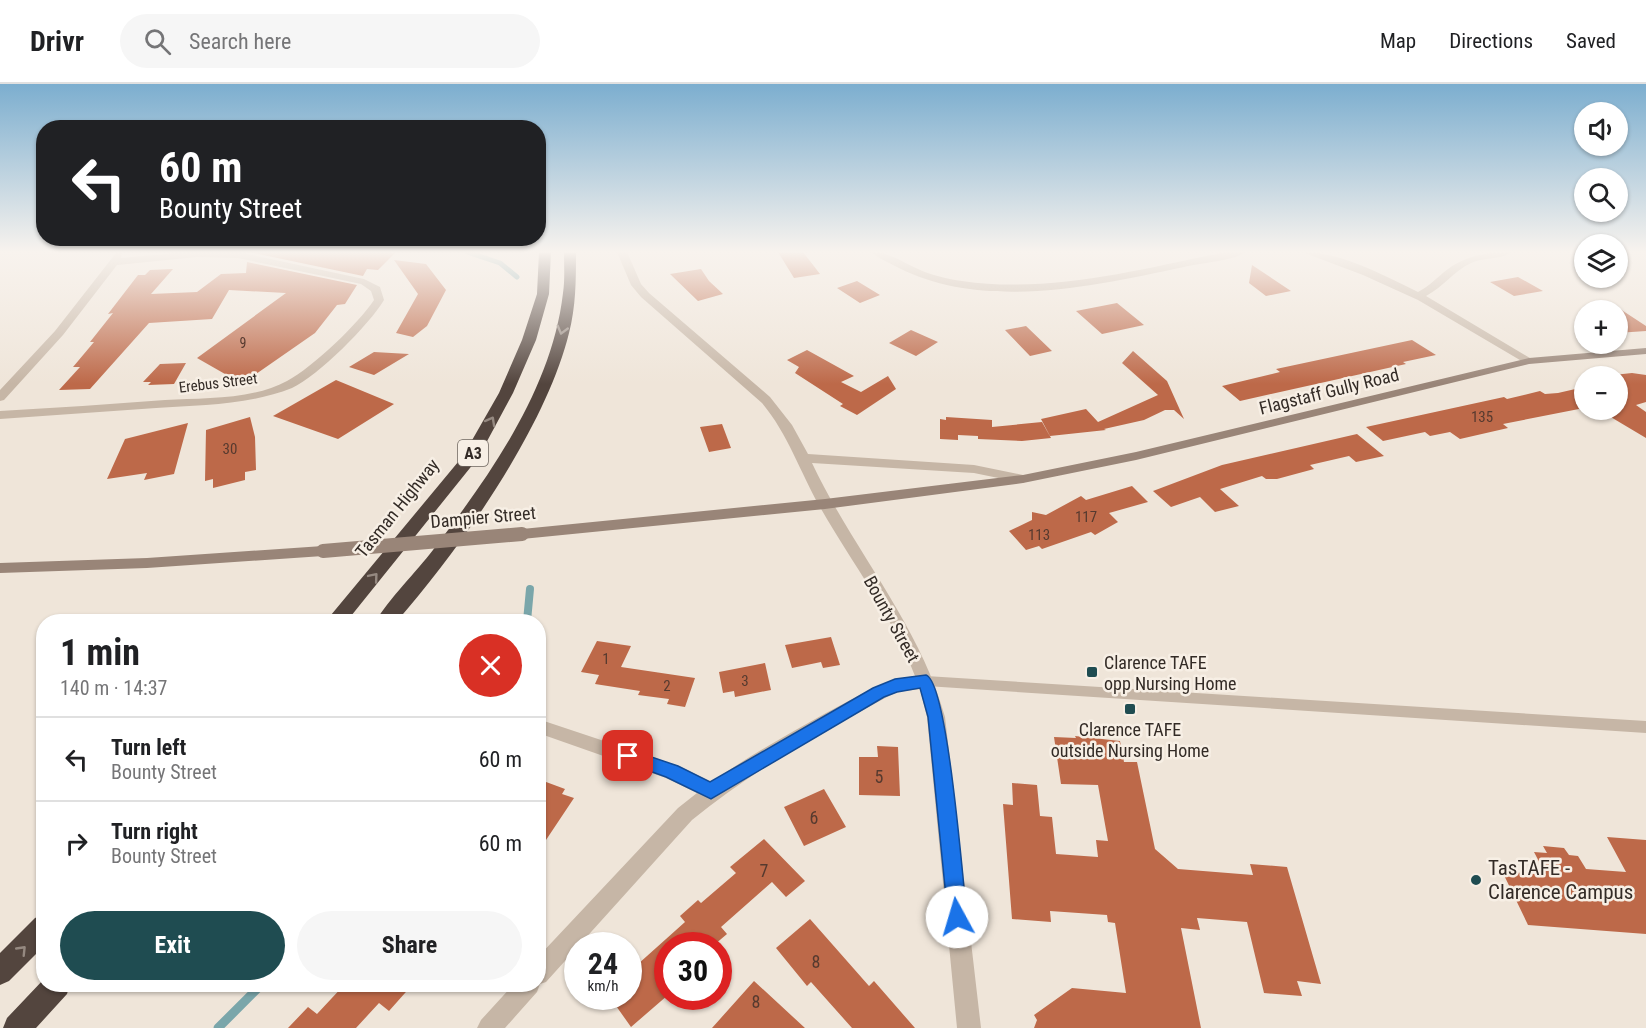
<!DOCTYPE html>
<meta charset="utf-8">
<style>
body{margin:0;font-family:"Roboto Condensed",sans-serif;background:#f6f6f6;color:#202124;height:100vh;display:flex;flex-direction:column;font-size:22px;white-space:nowrap}
*{box-sizing:border-box;margin:0}
p{font-size:20px;color:#757577}
.icon{flex:none;width:33px;height:33px;fill:none;stroke:currentColor;stroke-width:2;stroke-linecap:round;stroke-linejoin:round}
.map{position:relative;flex:1;overflow:hidden}
.sheet{position:absolute;left:36px;top:530px;width:510px;height:378px;display:flex;flex-direction:column;background:#fff;border-radius:24px;box-shadow:0 2px 4px #0004}
.sheet>*{flex:none}
.banner{position:absolute;left:36px;top:36px;width:510px;height:126px;border-radius:24px;box-shadow:0 2px 4px #0004;background:#202124;color:#fff;overflow:hidden}
.fabs{position:absolute;left:1574px;top:18px;display:grid;gap:12px}
.fabs a{display:grid;place-items:center;width:54px;height:54px;border-radius:50%;background:#fff;box-shadow:0 2px 4px #0004;font-size:30px}
.speed{position:absolute;left:564px;top:848px;display:flex;gap:12px;font-size:30px;font-weight:700;text-align:center}
.speed>*{display:grid;place-content:center;width:78px;height:78px;border-radius:50%;background:#fff;box-shadow:0 2px 4px #0004;line-height:1}
.speed small{font-size:15px;font-weight:400}
.speed .limit{border:9px solid #d22;background:#fff;color:#111}
.pin{position:absolute;display:grid;place-items:center;width:51px;height:51px;color:#fff;margin:-26px;border-radius:12px;box-shadow:0 3px 9px #0006}
.me{position:absolute;width:66px;margin:-33px;rotate:354deg;stroke-linejoin:round;filter:drop-shadow(0 0 4px #0008)}
.turn{display:flex;align-items:center;gap:21px;height:126px;padding:0 24px;font-size:27px}
.turn .icon{width:78px;height:78px;stroke-width:2.5}
.turn b{display:block;font-size:42px;line-height:51px}
.round{display:grid;place-items:center;flex:none;width:63px;height:63px;border-radius:32px;background:#f6f6f6}
.overview{display:flex;align-items:center;justify-content:space-between;height:102px;padding:0 24px}
h1{font-size:36px;font-weight:700;line-height:45px}
.primary-button{display:flex;gap:12px;margin-top:auto;padding:12px 24px}
.primary-button a{flex:1;height:69px;border-radius:36px;background:#1f4c51;color:#fff;font-size:24px;font-weight:700;line-height:69px;text-align:center}
.primary-button a+a{background:#f6f6f6;color:#202124}
ul{padding:0;list-style:none}
li{display:flex;align-items:center;gap:18px;height:84px;padding:0 24px;border-top:2px solid #e0e0e0}
li div{flex:1}
li b{display:block;font-size:22px}
li em{font-style:normal}
header{display:flex;align-items:center;gap:36px;box-sizing:border-box;height:84px;padding:0 30px;background:#fff;border-bottom:2px solid #e0e0e0}
header strong{font-size:28px}
nav{display:flex;gap:33px;margin-inline-start:auto;font-size:21px}
.search{width:420px;height:54px;background:#f6f6f6;display:flex;align-items:center;gap:15px;box-sizing:border-box;padding:0 21px;border-radius:33px;color:#757577;font-size:22px}
.map>svg:first-child{display:block}
.lines{fill:none;stroke-linecap:round;stroke-linejoin:round}
.stream-far2{stroke:#7aa6aa;stroke-width:5}
.stream-far1{stroke:#7aa6aa;stroke-width:8}
.stream{stroke:#7aa6aa;stroke-width:9}
.building{fill:#bd6949}
.lane{fill:#c6b6a6;fill-rule:evenodd}
.street{fill:#c6b6a6;fill-rule:evenodd}
.secondary{fill:#998578;fill-rule:evenodd}
.highway{fill:#53453e;fill-rule:evenodd}
.secondary-bridge{stroke:#998578;stroke-width:14}
.oneway{stroke:#958981}
.route{fill:#1a73e8;stroke:#114b97;stroke-width:1.5}
.poi-dot{fill:#1f4c51;stroke:#f7efe5;stroke-width:2}
.labels{text-anchor:middle;dominant-baseline:central;stroke-width:5;stroke-linejoin:round;paint-order:stroke}
.far-number-label{font-size:14px;fill:#563a2f}
.far-street-label{font-size:15px;fill:#332b26;stroke:#f7efe5}
.number-label{font-size:15px;fill:#563a2f}
.shield{fill:#f7efe5;stroke:#6e665f;stroke-width:1.5}
.shield-label{font-size:16px;font-weight:bold;fill:#332b26}
.street-label{font-size:18px;fill:#332b26;stroke:#f7efe5}
.poi-label{font-size:18px;fill:#332b26;stroke:#f7efe5;text-anchor:start}
.near-number-label{font-size:18px;fill:#563a2f}
.near-poi-label{font-size:21px;fill:#332b26;stroke:#f7efe5;text-anchor:start}
</style>
<header>
<strong>Drivr</strong>
<div class="search"><svg class="icon" aria-label="search" viewBox="0 0 24 24"><circle cx="10" cy="10" r="6"/><path d="M15 15l6 6"/></svg>Search here</div>
<nav><a>Map</a><a>Directions</a><a>Saved</a></nav>
</header>
<div class="map">
<svg width="1646" height="944" viewBox="0 0 1646 944">
<rect width="100%" height="100%" fill="#efe5d9"/>
<g class="lines">
<path class="stream-far2" d="M467,168L500,179L517,193"/>
<path class="stream-far1" d="M527,537L530,505"/>
<path class="stream" d="M218,944L262,900"/>
</g>
<path class="building" d="M249,168H378L395,169L378,186L367,185L363,192Z
M778,168H803L820,190L794,194Z
M394,176L426,180L446,206L427,242L413,253L396,249L418,210Z
M247,178L357,201L345,220L337,221L315,249L256,290L239,298L197,274L286,209L229,206L212,235L149,239L90,305L59,306L80,283H73L94,258H90L113,229L108,230L138,191H145L150,186L173,185L151,210L197,208L221,190L246,189Z
M1252,181L1291,207L1266,212L1249,199Z
M701,185L709,197L723,210L698,217L670,190Z
M1518,193L1543,207L1514,212L1490,198Z
M857,197L880,211L860,219L837,204Z
M1117,219L1144,241L1102,250L1076,227Z
M1617,223L1646,242V247L1617,249Z
M1026,242L1052,267L1030,272L1005,246Z
M911,246L938,258L916,272L889,259Z
M1412,256L1436,271L1403,278L1406,280L1240,317L1222,302L1280,288L1276,285Z
M807,266L854,292L841,298L861,308L888,292L896,305L857,331L840,322L843,320L795,289L799,283L787,276Z
M1133,267L1167,297L1184,335L1174,326H1165L1144,336L1104,345L1106,346L1050,352L1041,335L1086,325L1098,338L1158,311L1122,279Z
M374,268L409,270L374,291L349,283Z
M186,279L174,300L148,301L151,298H143L160,280Z
M1632,289L1646,291V318L1636,321L1646,328V354L1599,326H1617V292H1604Z
M336,296L394,320L338,355L273,332Z
M1584,303V324L1503,340L1508,344L1460,355L1450,348L1430,352L1425,348L1383,357L1366,343L1504,313L1507,315L1540,307L1545,310L1558,309Z
M250,333L255,353L256,386L245,388V396L213,404V395L205,397L206,346Z
M946,333L992,336V343L1042,338L1051,354L1022,357L978,355V352L958,351V356L940,355V335L946,336Z
M188,339L174,390L144,396L147,389L107,395L125,355Z
M722,340L731,364L709,368L700,343Z
M1357,350L1384,372L1356,378L1349,372L1310,381L1314,385L1277,395H1266L1262,392L1220,405L1239,422L1215,428L1200,413L1171,423L1153,407L1222,381Z
M1132,402L1148,418L1109,429L1118,438L1095,451L1091,448L1042,465L1039,462L1026,466L1009,447L1032,436V428L1046,431L1081,412L1086,416Z
M831,553L840,581L823,584L821,578L792,584L785,561Z
M597,557L631,562L621,583L695,594L685,623L667,620L669,615L638,611L640,607L595,600L599,591L581,588Z
M765,579L771,606L735,613L734,607L723,609L719,588Z
M1075,652L1120,657L1124,678H1137L1155,765L1178,785L1253,791L1250,780L1287,783L1321,900L1297,897L1302,912L1264,909L1247,838L1197,834L1200,846L1181,844L1201,944H1034L1037,936L1034,931L1072,904L1126,909L1115,839L1108,838L1107,831L1050,827L1051,838L1012,835L1003,720L1013,721L1012,699L1037,701L1040,732L1052,733L1056,770L1098,773L1096,756L1108,757L1098,701L1061,700L1054,653L1076,654Z
M877,662L898,663L900,712L859,711V673H878Z
M538,695L565,705L562,710L574,714L538,768Z
M824,705L846,743L804,762L784,723Z
M1607,753L1646,756V850L1528,841L1502,787L1546,791L1534,768L1547,769L1543,762L1564,764L1569,771L1578,772L1586,785L1626,788Z
M764,755L805,797L786,813L772,798L721,843L727,850L714,861H668V911L631,943L609,912H628V889L685,838L680,832L698,816L701,819L736,789L730,783Z
M810,835L869,902L874,897L915,944H852L811,898L807,902L776,864Z
M754,897L805,944H712Z
M345,900H413L389,927L379,919L356,944H288L308,923L317,930Z"/>
<g class="lines">
<path class="lane" d="M926,592L1646,637V649L926,602L921,601L919,597L921,593Z"/>
<path class="street" d="M187,168H238L364,195L380,203L384,216C369,241 318,292 292,304C249,321 201,321 156,324C104,328 52,331 0,335V327C55,324 110,320 165,316C204,314 252,316 287,297C313,283 358,240 374,216L371,207L361,200L238,174L197,173L117,181L63,251L4,316L0,317V306L55,247L116,169H122L121,174Z
M617,168H627L641,200L649,209L770,313L792,341L808,370L974,381L1023,391L1030,395L1023,399L974,389L812,379C853,466 919,539 945,633L981,944H957L927,633L920,605L897,608L885,614C818,651 751,687 692,736L546,898L540,900L537,908L505,944H477L481,936L514,900H538V873L678,724L697,709L666,694L538,649V635L679,682L712,698C748,672 787,651 826,629C855,614 882,597 915,592C892,531 852,479 820,423C800,388 788,350 762,319L641,213L631,201Z
M871,168C889,168 902,178 918,185C931,191 948,195 962,197C1050,210 1141,185 1226,168H1246C1234,177 1199,179 1184,183C1094,202 985,227 899,184C890,179 879,175 871,168Z
M1302,168C1342,168 1383,191 1418,208C1430,202 1437,193 1448,185C1467,171 1489,168 1512,168C1501,176 1484,173 1471,179C1454,187 1443,203 1426,212L1535,277L1533,279H1525L1418,216L1363,191Z"/>
<path class="secondary" d="M1646,264V270L1529,280L1136,376L1023,399L825,425L522,455L515,450L522,445L825,415L1023,391L1136,368L1529,274Z
M323,462L330,467L323,472L147,484L0,489V479L147,474Z"/>
<path class="highway" d="M539,168H551L549,210L536,256L513,309L478,374L347,537H326L463,372L499,309L522,256L537,210Z
M564,168H576C576,196 576,222 569,249C546,343 461,464 397,537H376C388,516 417,487 433,466C490,391 552,305 563,209C565,196 564,181 564,168Z
M44,830V862L9,897L0,901V869L35,834Z
M44,895V900H70L67,910L36,944H3L7,934Z"/>
<path class="secondary-bridge" d="M323,467L522,450"/>
</g>
<defs><path id="oneway-chevron" d="M-2-3.5L2.5 0L-2 3.5" fill="none" stroke-width="1.6" stroke-linecap="round" stroke-linejoin="round" transform="scale(1.5)"/></defs>
<g class="oneway">
<use href="#oneway-chevron" transform="translate(562 246) rotate(105)"/>
<use href="#oneway-chevron" transform="translate(491 337) rotate(-61)"/>
<use href="#oneway-chevron" transform="translate(374 493) rotate(-50)"/>
<use href="#oneway-chevron" transform="translate(22 866) rotate(-46)"/>
</g>
<linearGradient id="sky" x2="0" y2="1"><stop stop-color="#7caecf"/><stop offset="0.56" stop-color="#f8f3ee"/><stop offset="1" stop-color="#f8f3ee" stop-opacity="0"/></linearGradient>
<rect width="1646" height="300" fill="url(#sky)"/>
<path class="route" d="M926,591C948,598 963,801 967,833L964,840L957,842L950,840L948,833L928,633L920,604L897,608L884,613L711,715L666,693L622,677L619,672L622,667L628,665L678,682L710,698L873,604L895,595Z"/>
<g class="poi-dot">
<rect x="1086" y="582" width="12" height="12" rx="3"/>
<rect x="1124" y="619" width="12" height="12" rx="3"/>
<circle cx="1476" cy="796" r="6"/>
</g>
<g class="labels">
<g class="far-number-label">
<text x="243" y="259">9</text>
</g>
<g class="far-street-label">
<text transform="translate(218 299) rotate(-7)">Erebus Street</text>
</g>
<g class="number-label">
<text x="1482" y="333">135</text>
<text x="230" y="365">30</text>
<text x="1086" y="433">117</text>
<text x="1039" y="451">113</text>
<text x="606" y="575">1</text>
<text x="745" y="597">3</text>
<text x="667" y="602">2</text>
</g>
<rect class="shield" x="458" y="356" width="30" height="26" rx="4.5"/>
<g class="shield-label">
<text x="473" y="369">A3</text>
</g>
<g class="street-label">
<text transform="translate(1329 307) rotate(-14)">Flagstaff Gully Road</text>
<text transform="translate(397 424) rotate(-51)">Tasman Highway</text>
<text transform="translate(483 433) rotate(-5)">Dampier Street</text>
<text transform="translate(892 535) rotate(61)">Bounty Street</text>
</g>
<g class="poi-label">
<text x="1104" y="578">Clarence TAFE<tspan x="1104" dy="21">opp Nursing Home</tspan></text>
<text x="1130" y="645" text-anchor="middle">Clarence TAFE<tspan x="1130" dy="21">outside Nursing Home</tspan></text>
</g>
<g class="near-number-label">
<text x="879" y="692">5</text>
<text x="814" y="733">6</text>
<text x="764" y="786">7</text>
<text x="816" y="877">8</text>
<text x="756" y="917">8</text>
</g>
<g class="near-poi-label">
<text x="1488" y="784">TasTAFE -<tspan x="1488" dy="24">Clarence Campus</tspan></text>
</g>
</g>
</svg>
<div class="fabs">
<a><svg class="icon" aria-label="sound" viewBox="0 0 24 24"><path d="M4 9h4l5-4v14l-5-4H4zM17 9q2 3 0 6"/></svg></a>
<a><svg class="icon" aria-label="search" viewBox="0 0 24 24"><circle cx="10" cy="10" r="6"/><path d="M15 15l6 6"/></svg></a>
<a><svg class="icon" aria-label="layers" viewBox="0 0 24 24"><path d="M12 4l9 5-9 5-9-5zM3 14l9 5 9-5"/></svg></a>
<a>+</a>
<a>−</a>
</div>
<div class="speed"><div>24<small>km/h</small></div><div class="limit">30</div></div>
<div class="pin" style="left:628px;top:672px;background:#d93025"><svg class="icon" aria-label="arrive" viewBox="0 0 24 24"><path d="M6 21V4h12l-3 4 3 4H6"/></svg></div>
<svg class="me" style="left:957px;top:833px" viewBox="-20 -20 40 40"><circle r="19" fill="#fff"/><path d="M0-13L10 11 0 6-10 11z" fill="#1a73e8"/></svg>
<div class="banner">
<div class="turn"><svg class="icon" aria-label="left" viewBox="0 0 24 24"><path d="M17 20v-9H6M10 6l-5 5 5 5"/></svg><div><b>60 m</b>Bounty Street</div></div>
</div>
<section class="sheet">
<div class="overview"><div><h1>1 min</h1><p>140 m · 14:37</p></div><a class="round" style="background:#d93025;color:#fff"><svg class="icon" aria-label="close" viewBox="0 0 24 24"><path d="M6 6l12 12M18 6L6 18"/></svg></a></div>
<ul>
<li><svg class="icon" aria-label="left" viewBox="0 0 24 24"><path d="M17 20v-9H6M10 6l-5 5 5 5"/></svg><div><b>Turn left</b><p>Bounty Street</p></div><em>60 m</em></li>
<li><svg class="icon" aria-label="right" viewBox="0 0 24 24"><path d="M7 20v-9h11M14 6l5 5-5 5"/></svg><div><b>Turn right</b><p>Bounty Street</p></div><em>60 m</em></li>
</ul>
<div class="primary-button"><a>Exit</a><a>Share</a></div>
</section>
</div>
